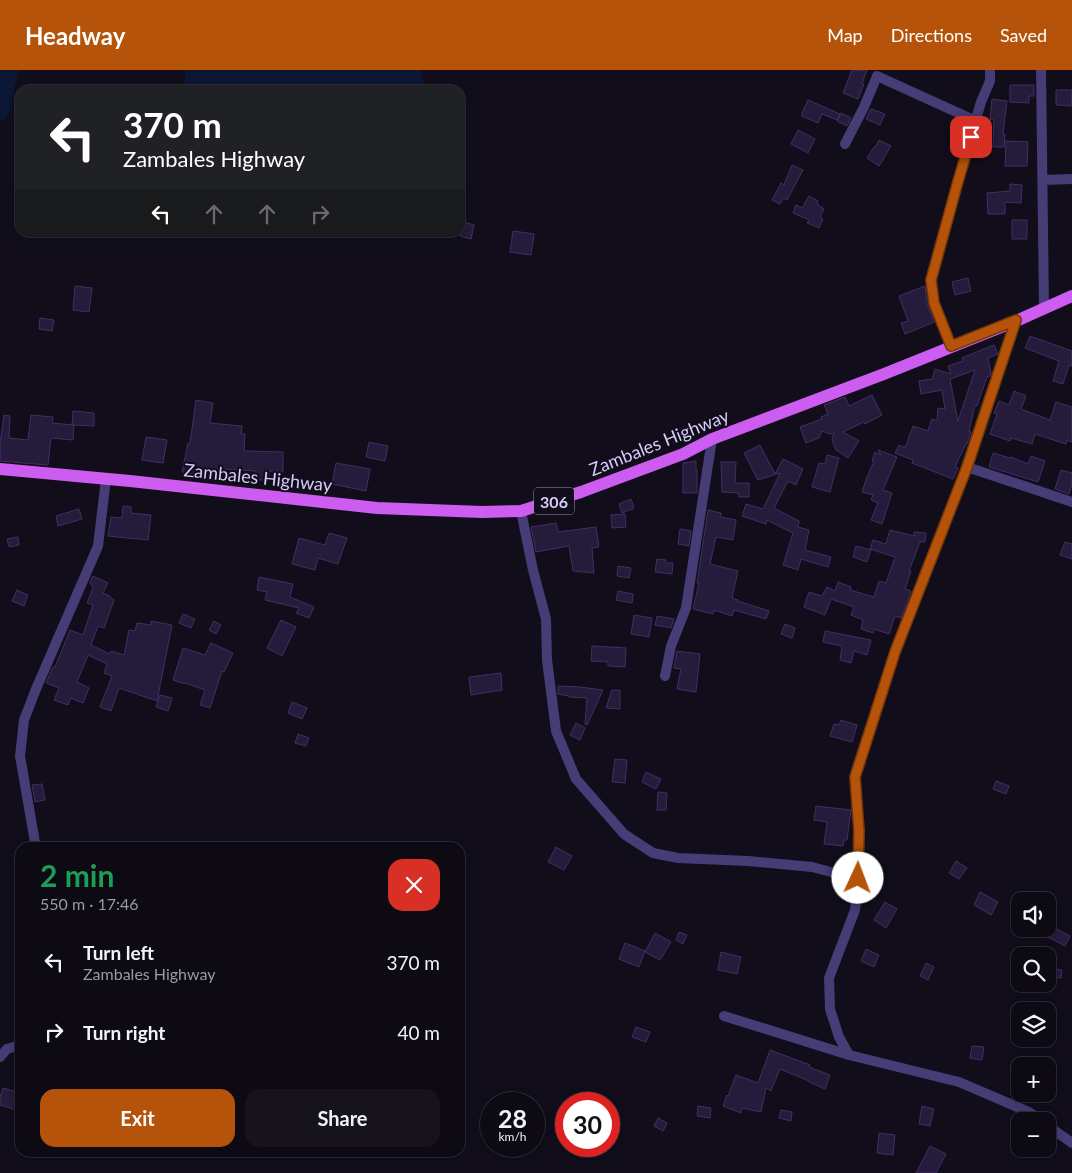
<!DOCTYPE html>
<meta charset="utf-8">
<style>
body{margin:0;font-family:Lato,sans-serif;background:#16131d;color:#f1f3f6;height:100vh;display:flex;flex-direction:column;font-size:19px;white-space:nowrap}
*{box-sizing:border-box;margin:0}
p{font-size:16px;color:#9a9aa0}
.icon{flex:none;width:28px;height:28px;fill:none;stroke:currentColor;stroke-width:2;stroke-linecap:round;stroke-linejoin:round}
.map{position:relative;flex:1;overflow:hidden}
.sheet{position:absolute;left:15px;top:772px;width:450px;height:315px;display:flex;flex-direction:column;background:#0d0a14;border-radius:15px;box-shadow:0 2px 8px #0003,0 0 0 1px #2d2b34}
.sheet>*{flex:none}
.guide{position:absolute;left:15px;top:15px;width:450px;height:152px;border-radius:15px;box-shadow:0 2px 8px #0003,0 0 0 1px #2d2b34;background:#202124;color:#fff;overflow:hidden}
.buttons{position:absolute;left:1011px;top:822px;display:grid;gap:10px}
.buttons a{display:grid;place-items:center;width:45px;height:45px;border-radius:10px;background:#0d0a14;box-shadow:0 2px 8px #0003,0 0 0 1px #2d2b34;font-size:25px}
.speed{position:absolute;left:480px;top:1022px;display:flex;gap:10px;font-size:25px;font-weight:700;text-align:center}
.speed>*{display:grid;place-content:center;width:65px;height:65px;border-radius:50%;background:#0d0a14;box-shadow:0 2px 8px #0003,0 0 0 1px #2d2b34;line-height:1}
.speed small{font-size:12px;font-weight:400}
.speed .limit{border:8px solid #d22;background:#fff;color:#111}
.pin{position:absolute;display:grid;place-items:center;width:42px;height:42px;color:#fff;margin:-21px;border-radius:10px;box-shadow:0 2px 8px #0006}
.me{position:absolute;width:55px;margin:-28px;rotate:2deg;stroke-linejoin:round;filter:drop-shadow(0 0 4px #0008)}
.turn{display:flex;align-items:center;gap:18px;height:105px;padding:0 25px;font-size:22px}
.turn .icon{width:65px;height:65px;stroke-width:2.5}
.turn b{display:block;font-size:35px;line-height:42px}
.lanes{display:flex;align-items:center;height:48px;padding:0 25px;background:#0003;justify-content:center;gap:25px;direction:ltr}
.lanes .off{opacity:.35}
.round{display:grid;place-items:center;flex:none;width:52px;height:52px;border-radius:15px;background:#16131d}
.head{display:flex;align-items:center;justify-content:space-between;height:85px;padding:0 25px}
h1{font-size:30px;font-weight:700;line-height:38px;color:#1e9e55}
.cta{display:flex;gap:10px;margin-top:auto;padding:10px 25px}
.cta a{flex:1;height:58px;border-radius:15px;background:#b45309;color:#fff;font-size:20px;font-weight:700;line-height:58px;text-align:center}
.cta a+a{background:#16131d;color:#f1f3f6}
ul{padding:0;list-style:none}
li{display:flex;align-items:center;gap:15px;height:70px;padding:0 25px}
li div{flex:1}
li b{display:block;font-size:19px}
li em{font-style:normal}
header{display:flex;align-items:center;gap:30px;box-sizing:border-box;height:70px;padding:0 25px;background:#b45309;color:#fff}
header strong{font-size:24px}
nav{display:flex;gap:28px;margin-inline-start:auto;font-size:18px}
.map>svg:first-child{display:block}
.water{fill:#0c1635}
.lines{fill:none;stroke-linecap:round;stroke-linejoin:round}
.river{stroke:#0c1635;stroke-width:19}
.building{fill:#251b3a;stroke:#412f64;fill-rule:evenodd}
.street{stroke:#463c76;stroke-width:10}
.primary{stroke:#cd5df0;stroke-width:12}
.route-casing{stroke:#753606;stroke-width:12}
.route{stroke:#b45309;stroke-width:9}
.labels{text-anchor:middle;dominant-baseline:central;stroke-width:4;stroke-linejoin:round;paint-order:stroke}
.shield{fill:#110d1b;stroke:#9c93b7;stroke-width:1}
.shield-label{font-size:16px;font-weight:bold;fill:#d7ccfa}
.street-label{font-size:18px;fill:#d7ccfa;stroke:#110d1b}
</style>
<header>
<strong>Headway</strong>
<nav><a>Map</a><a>Directions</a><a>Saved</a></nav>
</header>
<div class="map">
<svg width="1072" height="1103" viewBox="0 0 1072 1103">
<rect width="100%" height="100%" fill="#110d1b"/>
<path class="water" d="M185,0H421L426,20H185Z"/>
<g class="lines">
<path class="river" d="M0,41L9,0"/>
</g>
<path class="building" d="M852,0H867L862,14H864L858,29L843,23Z
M1010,15H1034V26H1029V33L1010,32Z
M1056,20H1072V36L1056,35Z
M992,29L1007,31L1003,64H1005L1004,77H993L994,50L990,49Z
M808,30L840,44L837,50L822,44L818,53L802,46V43Z
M871,39L885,44L880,55L866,49Z
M841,43L851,48L847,56L837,51Z
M798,60L815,69L808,83L791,74Z
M879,70L891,76L879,96L867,88L874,77L875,78Z
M1006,71L1028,72L1027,96H1005Z
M792,95L803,100L787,130L783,128L780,134L772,130L781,113L784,115Z
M1010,114L1022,115L1021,133L1005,132V144H988L987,123L1010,121Z
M809,126L818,131L817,134L824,139L820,147L823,149L819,158L807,153L809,150L793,143L796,135L802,138Z
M1012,150H1027V169H1012Z
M460,151L474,155L471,169L460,166Z
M513,161L534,164L531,185L510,182Z
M968,208L971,221L955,225L952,212Z
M75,216L92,218L89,242L73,240Z
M925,216L927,234L934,252L905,264L901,253L908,251L899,226Z
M40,248L54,250L52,261L39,259Z
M1030,266L1072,281V296L1069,295L1063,314L1053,311L1059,291L1025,278Z
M994,275L998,284L988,288L991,303L990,306L987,307L977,336L975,335L969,361L971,362L967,374H966L955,397L958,398L953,409L912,393L913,390L895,383L899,375L905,378L913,356L928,361L932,349L937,351L938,338L945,339L942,320L921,324L919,311L932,309L935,299L951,304L948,296L963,291L962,288ZM975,300L958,351L950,309Z
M1014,321L1026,326L1021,339L1050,350L1056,332L1072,337V372L1067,370L1066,374L1035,364L1032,374L1011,368L1010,371L990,364L997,344L994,343L999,331L1009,335Z
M872,325L882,345L865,354L864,352L843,362L859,371L848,388L836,380L832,370L834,363L830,364L822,361L819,368L806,373L800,357L822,349L821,347L828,344L824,335L845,327L849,336Z
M196,330L213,333L210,353L242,356L241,364H245L244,381L283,382V402L269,401V410H256V401L220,399L219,404L199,401L198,405L182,402L188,373H190Z
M73,341L94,343V356L72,355Z
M4,345L10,346L9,368L28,370L31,345L53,347L52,353L74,355L73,370L51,368L48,395L0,391V374Z
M146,367L167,370L163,393L142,390Z
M369,372L388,376L385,391L366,387Z
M760,375L775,404L783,389L803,399L796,415L788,411L774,438L799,451L798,457L809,460L805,480L831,487L828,497L801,489L798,500L783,495L793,463L767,450L766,454L742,446L746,434L763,439L780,403L758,410L744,383Z
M878,380L897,387L883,420L892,423L882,454L871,450L878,433L871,430L873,425L862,422L867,407L874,391H872L875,382L881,385Z
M993,383L1010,388L1011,387L1028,394L1031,386L1045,391L1038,412L989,397Z
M827,385L839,388L830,422L812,417L819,393L825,394Z
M696,391V400H697V423H683V393Z
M721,392H736L735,413H749V427H739V423L722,422Z
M336,393L370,399L366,421L332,414Z
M1061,400L1072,403V413L1069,424L1055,419Z
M631,429L634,438L622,443L619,434Z
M123,436L131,437V443L151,445L148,470L108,466L111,447L122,448Z
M79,439L82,449L58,456L56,446Z
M708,440L721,443L720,447L736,450L733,470L716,467L710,494L738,501L732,528L738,530V531L769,541L766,549L734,540L732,546L714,540L713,544L693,539L699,513H697Z
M625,444L626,457L612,458L611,445Z
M556,453L558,462L596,457L599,477L592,478L594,503L573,501L569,476L536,482L531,457Z
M680,459L691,461L689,476L678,474Z
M890,460L914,466V462L926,463L925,472H920L909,501H911L905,519L911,521L910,524L901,548L895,546L889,564L874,559L873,563L861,559L863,550L851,545L854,537L831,529L825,545L804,537L809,522L822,526L827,517L835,521L838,512L851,517L850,520L874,527L879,511L886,513L895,487L870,479L873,470L886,474Z
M329,463L347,468L338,494L318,488L315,500L292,494L299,468L325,475Z
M18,467L19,475L9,477L7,469Z
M1065,472L1072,474V489L1060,485Z
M856,476L871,480L867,492L853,487Z
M657,489L666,490V493H673L672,504L655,502Z
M618,496L631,498L629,508L617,506Z
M93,506L108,513L103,523L110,526V527L114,530L104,558L98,556L91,575L110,584L111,581L124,585L129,560L135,561L137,553L151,555V551L172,555L157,631L119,618L111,641L100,637L112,606L104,603L107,594L88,585L77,612L89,618L83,633L71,628L68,635L54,630L59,618L46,613L53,597H55L70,560L83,565L93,535L87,533L93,518L90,512Z
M259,507L293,514L290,527L314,537L309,548L296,543L299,538L265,530L267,522L257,520Z
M17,520L28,525L24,536L12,531Z
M618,521L633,524L632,533L616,530Z
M183,544L195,549L191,558L179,553Z
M634,545L652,548L649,567L631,564Z
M657,546L674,549L671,558L655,555Z
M281,550L296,557L282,586L267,578Z
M214,551L221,555L216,564L209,560Z
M785,554L795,558L792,568L781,564Z
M825,561L871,570L867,585L854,581L851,593L840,590L842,576L823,572Z
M211,573L233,583L224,602L222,601L210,638L200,635L205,620L185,613V614L173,610L183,578L205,585Z
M592,576L626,578L625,597L608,596V592L591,591Z
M677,581L700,584L696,622L677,619L681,599L674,598Z
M501,603L502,620L471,625L469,607Z
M558,616L580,617L603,620L587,655L585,654L587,628L569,627V626L558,624Z
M612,620H620V639L606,638Z
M160,625L172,628L168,641L156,637Z
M292,632L307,638L302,649L288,643Z
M841,650L857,655L852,672L830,666L834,654L839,655Z
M576,653L585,658L580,670L570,665Z
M298,664L309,668L306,676L295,673Z
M615,689L627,690L625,713L612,712Z
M646,702L661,709L656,719L642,712Z
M996,711L1009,716L1006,724L993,719Z
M42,714L45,730L35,732L32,715Z
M658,722L667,723L666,740H657Z
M816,736L851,740L847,770H844L843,776L824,774L827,752L814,750Z
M556,777L572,786L564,800L548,792Z
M956,791L967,798L959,809L949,803Z
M980,822L998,832L991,845L974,835Z
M885,832L897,839L886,858L874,850Z
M1053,857L1070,866L1065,876L1048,867Z
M679,862L687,865L683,874L676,870Z
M655,863L671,872L660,890L645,882Z
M625,873L645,881L639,897L619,889Z
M866,879L879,885L874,897L861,891Z
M721,882L741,887L737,904L718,900Z
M926,893L934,897L928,910L920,906Z
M1052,899L1062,900L1061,908L1051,907Z
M636,957L650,962L646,972L632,967Z
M972,976L984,977L982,990L970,988Z
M770,980L810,995L809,997L830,1005L825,1019L809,1012V1011L780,999L771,1021L766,1018L761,1042L742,1038L741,1043L723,1036L727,1025L728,1026L736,1005L758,1013Z
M3,1018L20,1023V1030L17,1040L0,1035V1027Z
M698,1036L711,1038L710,1048L697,1046Z
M922,1036L934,1039L930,1056L919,1054Z
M781,1040L792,1042L791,1051L779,1048Z
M658,1048L667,1053L663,1061L654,1056Z
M879,1063L895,1065L893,1085L877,1083Z
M930,1076L946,1084L936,1103H916Z"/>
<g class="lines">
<path class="street" d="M1041,0L1044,239
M845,74L864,37L877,6L976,51
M1043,110L1072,109
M1016,251L967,397L895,581L855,707L859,761L858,809L855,840L829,908L830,939L839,967L849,985L959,1012L1029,1042L1041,1051
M951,276L934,233L931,210L957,115L981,32L990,11V0
M967,397L1072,432
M521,441L533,500L546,549L547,590L556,661L576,709L624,764L653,783L678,788L748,791L812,797L858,809
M665,606L671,576L686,538L712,369
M36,778L20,686L24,650L36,619L98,476L106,409
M724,946L849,985
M0,987L7,979L20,975
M1048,1056L1072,1073"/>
<path class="primary" d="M0,399L130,411L377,438L482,442L521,441L581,422L683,384L712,369L884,304L1016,251L1072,226"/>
</g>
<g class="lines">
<defs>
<path id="route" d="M858,808L859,761L855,707L895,582L967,397L1016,250L951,276L934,233L931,210L957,115L971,67"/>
</defs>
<use href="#route" class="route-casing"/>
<use href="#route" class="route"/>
</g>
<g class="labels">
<rect class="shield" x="534" y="417.5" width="40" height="27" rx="4"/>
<g class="shield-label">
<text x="554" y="431">306</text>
</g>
<g class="street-label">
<text transform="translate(659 372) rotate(-22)">Zambales Highway</text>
<text transform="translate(258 407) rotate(6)">Zambales Highway</text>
</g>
</g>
</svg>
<div class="buttons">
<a><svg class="icon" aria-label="sound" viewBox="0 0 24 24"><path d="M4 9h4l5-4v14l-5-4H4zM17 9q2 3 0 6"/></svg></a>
<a><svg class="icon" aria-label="search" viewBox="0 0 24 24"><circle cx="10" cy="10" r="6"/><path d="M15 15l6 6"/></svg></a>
<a><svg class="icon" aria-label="layers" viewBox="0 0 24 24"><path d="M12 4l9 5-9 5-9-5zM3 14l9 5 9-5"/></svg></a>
<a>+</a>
<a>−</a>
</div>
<div class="speed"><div>28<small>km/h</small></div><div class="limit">30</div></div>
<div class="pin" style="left:971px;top:67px;background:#d93025"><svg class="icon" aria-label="arrive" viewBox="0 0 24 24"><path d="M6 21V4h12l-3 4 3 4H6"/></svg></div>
<svg class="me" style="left:858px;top:808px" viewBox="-20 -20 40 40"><circle r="19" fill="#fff"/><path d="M0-13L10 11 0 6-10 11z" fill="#b45309"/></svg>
<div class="guide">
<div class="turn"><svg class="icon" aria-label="left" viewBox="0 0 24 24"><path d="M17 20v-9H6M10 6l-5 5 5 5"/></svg><div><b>370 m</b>Zambales Highway</div></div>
<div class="lanes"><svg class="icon" aria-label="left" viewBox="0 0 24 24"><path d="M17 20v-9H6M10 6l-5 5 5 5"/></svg><svg class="icon off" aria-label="ahead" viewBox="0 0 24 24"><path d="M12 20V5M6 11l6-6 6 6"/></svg><svg class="icon off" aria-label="ahead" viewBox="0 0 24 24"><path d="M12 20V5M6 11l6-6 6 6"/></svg><svg class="icon off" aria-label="right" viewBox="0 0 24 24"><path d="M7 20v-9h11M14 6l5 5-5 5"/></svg></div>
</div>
<section class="sheet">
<div class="head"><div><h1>2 min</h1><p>550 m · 17:46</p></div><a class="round" style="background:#d93025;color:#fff"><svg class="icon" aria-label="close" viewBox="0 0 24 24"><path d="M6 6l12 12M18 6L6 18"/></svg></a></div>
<ul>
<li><svg class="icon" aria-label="left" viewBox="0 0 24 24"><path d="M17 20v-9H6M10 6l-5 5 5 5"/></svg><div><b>Turn left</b><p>Zambales Highway</p></div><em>370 m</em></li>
<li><svg class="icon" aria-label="right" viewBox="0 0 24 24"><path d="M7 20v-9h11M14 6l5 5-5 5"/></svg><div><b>Turn right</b></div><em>40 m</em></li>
</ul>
<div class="cta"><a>Exit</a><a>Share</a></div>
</section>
</div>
